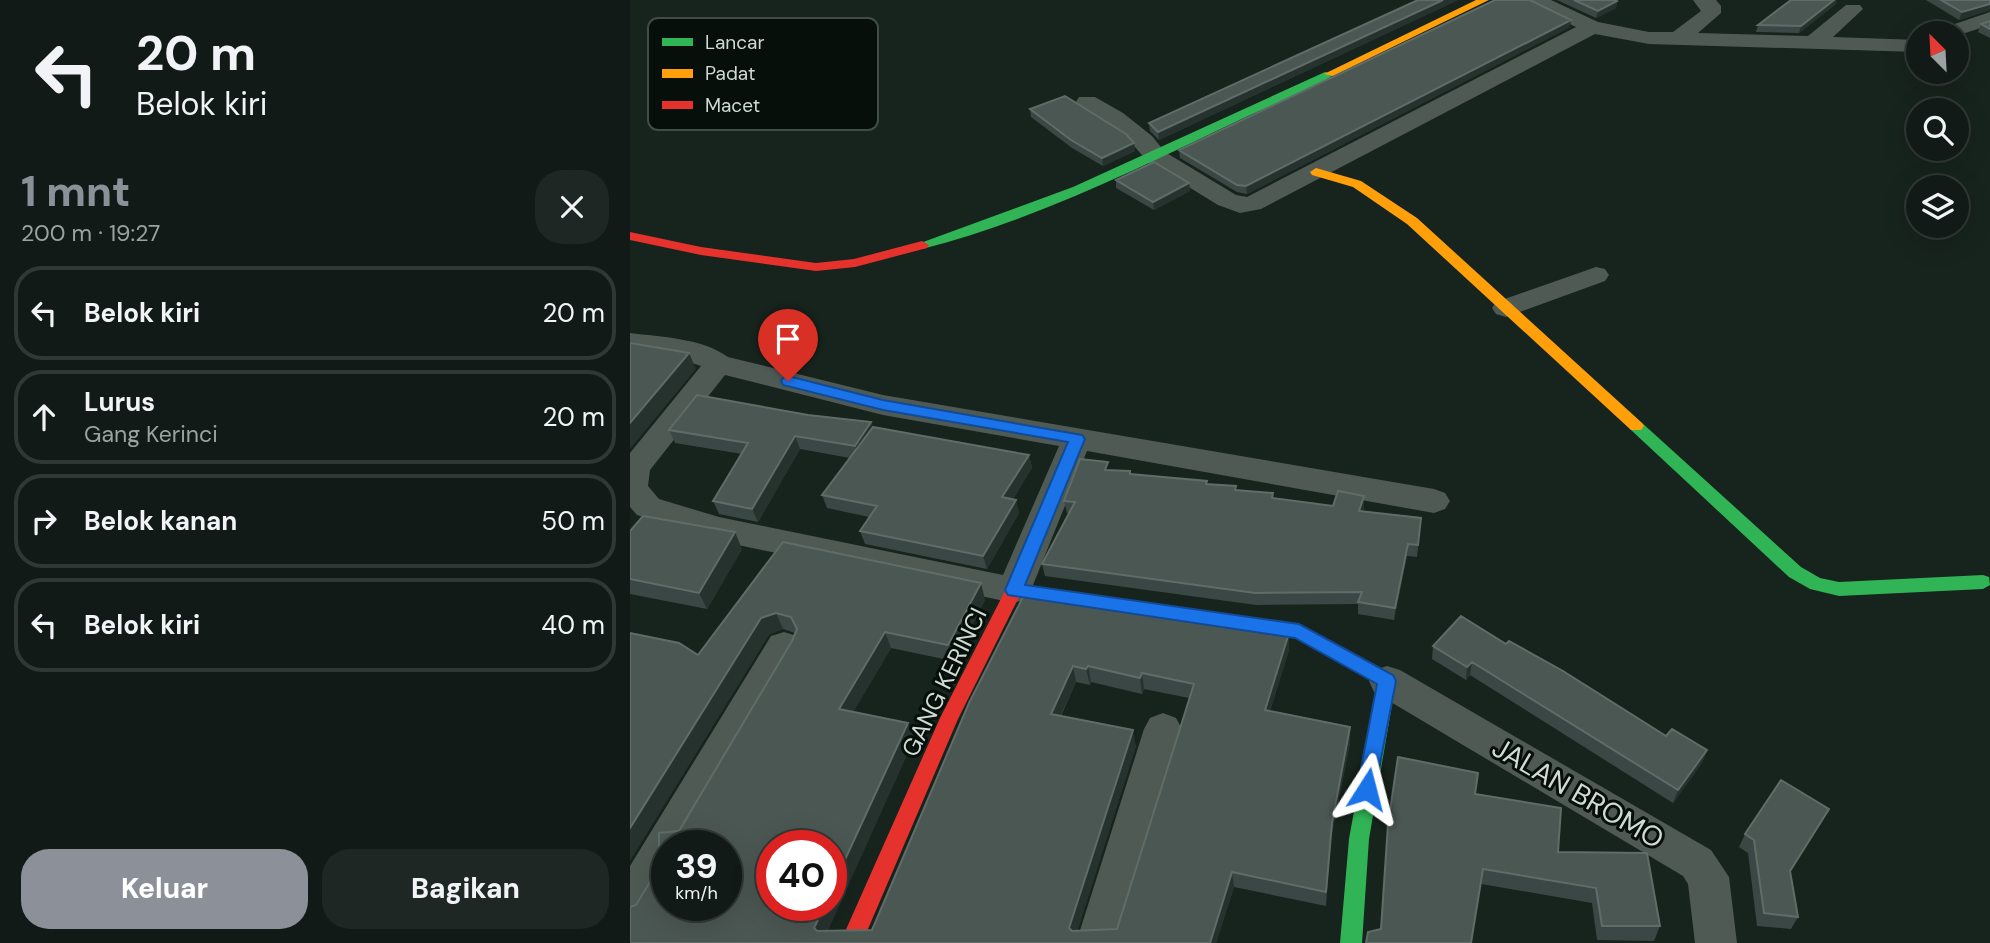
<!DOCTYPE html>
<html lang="id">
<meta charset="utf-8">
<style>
body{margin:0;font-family:"DM Sans",sans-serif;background:#1e2723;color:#f1f3f6;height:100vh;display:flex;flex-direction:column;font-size:26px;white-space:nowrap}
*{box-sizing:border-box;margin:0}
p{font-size:23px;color:#9ca1a1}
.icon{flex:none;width:38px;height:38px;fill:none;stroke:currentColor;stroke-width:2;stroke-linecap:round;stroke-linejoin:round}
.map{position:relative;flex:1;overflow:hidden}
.sheet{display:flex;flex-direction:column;background:#111a16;width:630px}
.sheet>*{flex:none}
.banner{background:#111a16;color:#f1f3f6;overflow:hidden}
.needle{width:46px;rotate:336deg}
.tools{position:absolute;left:1276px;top:21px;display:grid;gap:14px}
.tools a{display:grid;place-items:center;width:63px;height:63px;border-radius:50%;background:#111a16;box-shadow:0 7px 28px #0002,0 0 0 2px #303835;font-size:35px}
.speed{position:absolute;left:21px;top:830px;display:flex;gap:14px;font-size:35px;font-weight:700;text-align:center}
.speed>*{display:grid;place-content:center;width:91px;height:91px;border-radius:50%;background:#111a16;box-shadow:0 7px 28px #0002,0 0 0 2px #303835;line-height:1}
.speed small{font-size:18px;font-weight:400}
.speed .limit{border:10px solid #d22;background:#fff;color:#111}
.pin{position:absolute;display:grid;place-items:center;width:60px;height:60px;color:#fff;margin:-72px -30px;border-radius:50% 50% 50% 0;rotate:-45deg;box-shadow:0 0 7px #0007}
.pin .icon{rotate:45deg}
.me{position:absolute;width:77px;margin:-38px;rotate:9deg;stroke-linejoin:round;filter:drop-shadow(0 0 5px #0008)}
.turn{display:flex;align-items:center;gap:24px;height:147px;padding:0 21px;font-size:32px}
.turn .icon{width:91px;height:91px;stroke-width:2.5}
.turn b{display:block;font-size:49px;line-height:60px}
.round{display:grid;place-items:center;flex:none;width:74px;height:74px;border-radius:28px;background:#1e2723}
.headline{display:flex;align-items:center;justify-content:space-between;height:119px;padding:0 21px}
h1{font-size:42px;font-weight:800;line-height:52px;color:#8c9099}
.cta{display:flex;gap:14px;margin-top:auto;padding:14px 21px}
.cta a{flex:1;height:80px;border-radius:28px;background:#8c9099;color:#fff;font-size:28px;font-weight:800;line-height:80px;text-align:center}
.cta a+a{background:#1e2723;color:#f1f3f6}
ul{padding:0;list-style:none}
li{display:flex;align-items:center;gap:21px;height:94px;margin:0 14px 10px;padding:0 7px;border:4px solid #303835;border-radius:28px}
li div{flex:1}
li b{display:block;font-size:26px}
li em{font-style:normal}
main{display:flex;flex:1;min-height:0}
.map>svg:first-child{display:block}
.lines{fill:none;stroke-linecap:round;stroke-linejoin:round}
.street{fill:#4f5a54;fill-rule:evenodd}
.fast{fill:#30b455;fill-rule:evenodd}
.slow{fill:#ff9f0a;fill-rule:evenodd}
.jam{fill:#e5322d;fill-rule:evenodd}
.wall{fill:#3b4744;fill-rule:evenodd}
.shaded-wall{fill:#26322e}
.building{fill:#4b5753;stroke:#5f6c68;stroke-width:2;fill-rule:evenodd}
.route{fill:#1a73e8;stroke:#114b97;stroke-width:2}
.labels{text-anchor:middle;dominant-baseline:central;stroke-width:6;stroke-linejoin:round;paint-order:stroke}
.street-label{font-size:24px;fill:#cedcd4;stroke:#060f0a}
.near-street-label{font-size:28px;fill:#cedcd4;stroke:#060f0a}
.key{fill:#060f0a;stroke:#424c47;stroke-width:2}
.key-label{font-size:19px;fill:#cedcd4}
</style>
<main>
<section class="sheet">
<div class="banner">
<div class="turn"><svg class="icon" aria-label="left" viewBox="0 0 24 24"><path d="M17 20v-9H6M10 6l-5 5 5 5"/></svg><div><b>20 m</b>Belok kiri</div></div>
</div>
<div class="headline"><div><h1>1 mnt</h1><p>200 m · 19:27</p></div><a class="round"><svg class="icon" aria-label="close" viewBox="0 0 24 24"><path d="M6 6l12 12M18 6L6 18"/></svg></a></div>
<ul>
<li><svg class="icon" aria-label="left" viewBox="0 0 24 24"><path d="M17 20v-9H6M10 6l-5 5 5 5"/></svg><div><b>Belok kiri</b></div><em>20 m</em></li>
<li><svg class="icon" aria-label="ahead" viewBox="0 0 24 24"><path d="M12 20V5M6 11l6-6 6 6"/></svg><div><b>Lurus</b><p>Gang Kerinci</p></div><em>20 m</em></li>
<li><svg class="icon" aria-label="right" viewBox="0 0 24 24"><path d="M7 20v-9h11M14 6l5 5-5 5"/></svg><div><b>Belok kanan</b></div><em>50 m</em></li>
<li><svg class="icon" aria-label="left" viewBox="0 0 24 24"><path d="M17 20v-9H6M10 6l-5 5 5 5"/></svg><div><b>Belok kiri</b></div><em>40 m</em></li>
</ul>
<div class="cta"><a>Keluar</a><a>Bagikan</a></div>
</section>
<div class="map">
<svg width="1360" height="943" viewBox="0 0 1360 943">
<rect width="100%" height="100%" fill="#17231d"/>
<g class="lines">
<path class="street" d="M895,0H921L968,22L1019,32H1043L1071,11L1063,0H1086L1091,6V13L1068,33L1178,36L1216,5H1230L1233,9L1203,37L1288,40V52L1019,44L965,34L631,209L610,213L588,205L518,162L497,138L446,102L449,97H465L493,113L522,136L535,152L606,195L617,197L946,27L898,4Z
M1360,12V25L1326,36V33L1313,31L1316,27Z
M966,267L975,269L979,275L975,281L876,317L866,314L862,308L866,302Z
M0,333C31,337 72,338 98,357L253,395L804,489L815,493L820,501L815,509L804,513L457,451L401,590L396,599L384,603L89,541L7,515L0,507V453L71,366L47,358L0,351ZM95,375L253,415L429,446L373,575L89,517L29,499L18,486L20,470Z
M154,632L167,636L172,646L167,656L57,845H37V880L15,918L0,924V866L141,636Z
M757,666L770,670L1081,850L1099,877L1107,943H1065L1058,884L1053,876L744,692L739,681L744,670Z
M533,713L546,718L552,729L488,943H446L514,729L520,718Z"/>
<path class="fast" d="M695,72L704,74C689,88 640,106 618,116C513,166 406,220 292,249L285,245L443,187Z
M1006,421L1011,422L1171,567L1190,578L1209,582L1353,575L1359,577L1360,585L1353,589L1209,596L1180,589L1159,577L1001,430L998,426L1001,422Z
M529,604L669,624L763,676L766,681L739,839L732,943H710L719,839L747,684L665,637L529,618L523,616L520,611L523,606Z"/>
<path class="slow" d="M846,0H859L703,76L694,74Z
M686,168L731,181L787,218L1011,422L1014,426L1011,430H1001L777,224L723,187L682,175L680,172Z"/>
<path class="jam" d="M0,232L71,247L186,263L224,259L292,241L299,245L297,248L225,267L186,271L71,255L0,240Z
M384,583L529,604L535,606L538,611L535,616L529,618L389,597L328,719L232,943H210L310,718L378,585Z"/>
</g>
<path class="wall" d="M788,0H828L529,140L520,131L519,123Z
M927,0H986L987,1L986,8L966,18Z
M1296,0H1360V10L1329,20Z
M1206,4L1169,33L1126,32L1128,25Z
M1360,21V38L1348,32L1351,24Z
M940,27L617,194L607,192L550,158L549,150Z
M400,109L505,151L473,166L442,148L401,117Z
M486,180L559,183L560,191L524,210L486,188Z
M178,415L241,422L243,427L399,455L402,468L383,499L389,513L357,569L235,544L230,531L239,517L197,508L192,495L220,458L170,449L128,522L89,514L83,501L112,454L45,443L39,430Z
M479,470L500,471L501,474L577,484L606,490L643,493V498L703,506L734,508L733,511L791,518L787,557L777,556L764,620L728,614V604L626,605L415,576L412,564L439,513H437L434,501Z
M0,531L112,549L77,609L0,594Z
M153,542L355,600L323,661L261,648L223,712L284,739L197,931L242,930L394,595L659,633V650L640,711L720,727V743L701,838L696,906L604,887L586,943H0L6,905L162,641L165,633L153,629L68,655ZM446,682L460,685L461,682L512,694L514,689L559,698L487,929L447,931L506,746L431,716Z
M876,644L1036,736L1077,750L1072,763L1043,803L840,675L836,680L802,659L803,646Z
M845,794L928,852L1030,926L1024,941L967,940L962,903L851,884L751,929Z
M1199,809L1160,873L1168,917L1161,929L1127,926L1118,853L1109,847L1115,834Z"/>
<path class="shaded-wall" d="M813,0H828L529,140L528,132Z
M1204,0H1207L1206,4L1169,33L1171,26Z
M987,1L986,8L966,18L968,11Z
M1360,4V10L1329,20L1332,12Z
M941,20L940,27L617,194L616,186Z
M504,143L505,151L473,166L472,158Z
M559,183L560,191L524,210L523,202Z
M59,353L66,369L0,449V423Z
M241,422L245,435L230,459L225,446Z
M165,436L170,449L128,522L122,509Z
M399,455L402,468L375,511L372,497Z
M734,496V508L729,523V511Z
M386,500L389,513L357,569L353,556Z
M105,532L112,549L77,609L69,593Z
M778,544L777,556L764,620L765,608Z
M351,583L355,600L323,661L318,645Z
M146,613L153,629L139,635L0,861V828L131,618Z
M255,632L261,648L216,724L209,709Z
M659,633V650L635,726V710Z
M842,662L840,675L836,680L837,667Z
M443,666L446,682L424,729L421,714Z
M458,666L461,682L460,685L456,669Z
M512,673L514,689L512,694L510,678Z
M278,723L284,739L193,942L184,928L195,905H201V890Z
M720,727V743L701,838L696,906L702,823Z
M503,730L506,746L444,942L439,928Z
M1077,750L1072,763L1043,803L1048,790Z
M1199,809L1192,822L1153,884L1160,871Z
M602,872L604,887L586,943H580Z"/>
<path class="building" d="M788,0H813L528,132L519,123Z
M865,0H900L941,20L616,186L607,185L549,150Z
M944,0H986L987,1L968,11Z
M1161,0H1204L1171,26L1128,25Z
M1311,0H1360V4L1332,12Z
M1360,21V29L1351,24Z
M435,96L496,134L504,143L472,158L441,140L400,109Z
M524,162L559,183L523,202L486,180Z
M0,343L59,353L0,423Z
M67,395L178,415L241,422L225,446L165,436L122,509L83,501L118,443L39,430Z
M243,427L399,455L372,497L386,500L353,556L230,531L247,506L192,495Z
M450,459L478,462L475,470L500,471V474L577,481L576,484L606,486L605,490L643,493L642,498L703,506L708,491L734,496L729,511L791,518L788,545L778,544L765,608L728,602L732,592L625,593L412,564L445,502L434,501Z
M13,516L105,532L69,593L0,579V531Z
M153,542L351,583L318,645L255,632L209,709L278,723L201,890V845H142V905H195L184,928L187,931L242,930L339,703L394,595L659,633L635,710L720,727L702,823L696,892L602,872L580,943H0V907L6,905L29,867V833L49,831L162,641L167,629L161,617L146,613L131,618L0,828V633L49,643L68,655ZM443,666L456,669L458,666L510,678L512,673L564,684L487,929L442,931L439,928L503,730L421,714ZM37,845H96V905H37Z
M831,616L876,644L879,641L933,671L1036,736L1042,729L1077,750L1048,790L842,662L837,667L803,646Z
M768,757L848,773L845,794L931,808L928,852L1017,853L1030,926H972L966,888L853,869L841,943H736L738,932L751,929L758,824Z
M1151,780L1199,809L1160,871L1168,917L1134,913L1124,840L1115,834Z"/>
<path class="route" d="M158,376L253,400L452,435L455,439L395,585L669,624L763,675L766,681L744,795L737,798L730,795L727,789L747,684L665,638L378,595L375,590L438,442L253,410L153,385L151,381L153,378Z"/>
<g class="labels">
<g class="street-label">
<text transform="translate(314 682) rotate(-64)">GANG KERINCI</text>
</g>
<g class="near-street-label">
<text transform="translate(948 793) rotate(30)">JALAN BROMO</text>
</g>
</g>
<rect x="18" y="18" width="230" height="112" rx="10" class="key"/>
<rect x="32" y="38" width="31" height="8" fill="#30b455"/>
<rect x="32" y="69" width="31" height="9" fill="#ff9f0a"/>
<rect x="32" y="101" width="31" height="8" fill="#e5322d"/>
<g class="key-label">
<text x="75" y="49">Lancar</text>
<text x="75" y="80">Padat</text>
<text x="75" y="112">Macet</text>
</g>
</svg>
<div class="tools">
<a><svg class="needle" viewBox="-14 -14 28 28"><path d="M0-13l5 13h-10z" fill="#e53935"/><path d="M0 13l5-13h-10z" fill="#9ca1a1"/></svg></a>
<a><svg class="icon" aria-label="search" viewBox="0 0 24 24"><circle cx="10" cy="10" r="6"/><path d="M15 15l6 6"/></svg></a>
<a><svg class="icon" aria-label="layers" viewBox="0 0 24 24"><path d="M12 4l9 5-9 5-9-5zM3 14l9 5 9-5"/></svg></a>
</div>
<div class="speed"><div>39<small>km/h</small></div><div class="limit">40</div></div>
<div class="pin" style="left:158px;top:381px;background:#d93025"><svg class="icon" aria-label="arrive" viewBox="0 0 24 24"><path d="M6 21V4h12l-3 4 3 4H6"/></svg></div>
<svg class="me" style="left:737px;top:789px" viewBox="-20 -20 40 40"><path d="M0-17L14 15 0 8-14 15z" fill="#1a73e8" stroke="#fff" stroke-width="4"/></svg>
</div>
</main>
